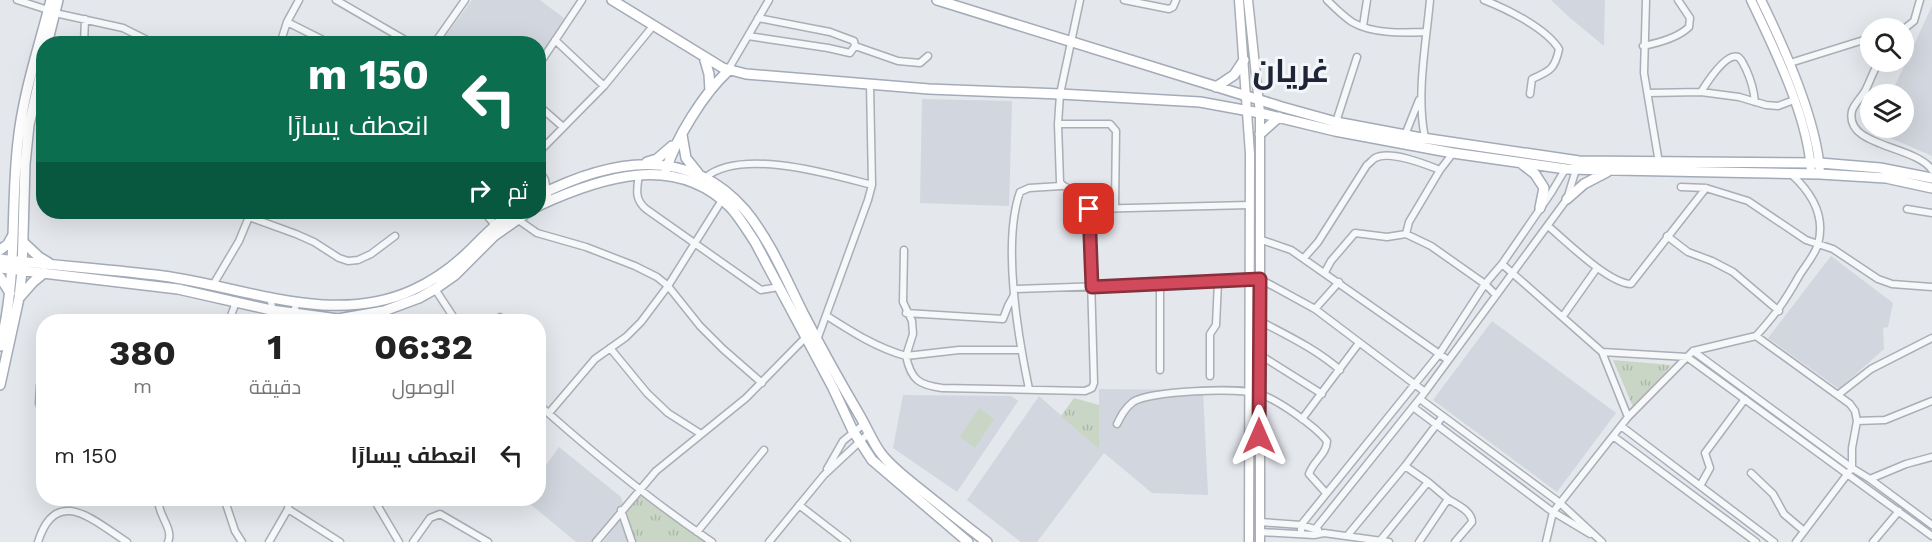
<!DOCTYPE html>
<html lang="ar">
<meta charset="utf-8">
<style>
body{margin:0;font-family:"Work Sans",Cairo,sans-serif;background:#f2f2f2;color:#222;direction:rtl;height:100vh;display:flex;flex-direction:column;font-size:22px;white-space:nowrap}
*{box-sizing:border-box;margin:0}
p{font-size:20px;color:#767676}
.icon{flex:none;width:33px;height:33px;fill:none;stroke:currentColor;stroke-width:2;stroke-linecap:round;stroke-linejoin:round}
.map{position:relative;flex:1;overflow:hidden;direction:ltr}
.side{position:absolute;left:36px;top:314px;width:510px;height:192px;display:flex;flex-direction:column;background:#fff;border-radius:24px;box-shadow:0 6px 24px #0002;direction:rtl}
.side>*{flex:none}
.guide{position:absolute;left:36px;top:36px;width:510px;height:183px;border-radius:24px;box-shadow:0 6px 24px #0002;direction:rtl;background:#0b6e4f;color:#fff;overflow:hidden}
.buttons{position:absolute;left:1860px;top:18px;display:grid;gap:12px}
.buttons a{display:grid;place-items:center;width:54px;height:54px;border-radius:50%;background:#fff;box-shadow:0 6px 24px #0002;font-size:30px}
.pin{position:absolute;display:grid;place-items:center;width:51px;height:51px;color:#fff;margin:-26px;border-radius:12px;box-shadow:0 3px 9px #0006}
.me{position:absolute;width:66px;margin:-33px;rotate:0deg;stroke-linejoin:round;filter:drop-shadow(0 0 4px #0008)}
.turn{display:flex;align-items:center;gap:21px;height:126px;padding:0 18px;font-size:27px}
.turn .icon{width:78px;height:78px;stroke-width:2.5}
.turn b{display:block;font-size:42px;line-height:51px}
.then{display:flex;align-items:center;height:57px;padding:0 18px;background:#0003;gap:12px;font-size:22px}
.eta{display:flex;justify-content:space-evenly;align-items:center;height:102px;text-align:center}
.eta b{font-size:36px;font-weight:700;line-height:42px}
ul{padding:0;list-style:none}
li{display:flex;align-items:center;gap:18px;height:78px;padding:0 18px}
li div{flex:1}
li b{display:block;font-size:22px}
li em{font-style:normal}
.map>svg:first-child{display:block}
.built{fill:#d2d6de}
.grass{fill:url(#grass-tufts)}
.pitch{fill:#c9d6c5}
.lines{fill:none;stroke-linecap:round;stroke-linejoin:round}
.minor-casing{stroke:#a9aeb7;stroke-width:9}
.secondary-casing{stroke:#a9aeb7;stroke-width:11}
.primary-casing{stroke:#a3abb8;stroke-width:12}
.minor{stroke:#f7f8fa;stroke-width:6}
.secondary{stroke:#fff;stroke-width:8}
.primary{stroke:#fff;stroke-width:9}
.route-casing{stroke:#882f3b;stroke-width:15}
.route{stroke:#d1495b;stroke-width:10}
.labels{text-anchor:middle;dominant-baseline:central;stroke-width:6;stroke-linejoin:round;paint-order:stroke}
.town-label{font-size:32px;font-weight:bold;fill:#1d2536;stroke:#f4f6f9}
</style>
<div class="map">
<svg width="1932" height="542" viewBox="0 0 1932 542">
<defs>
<pattern id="grass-tufts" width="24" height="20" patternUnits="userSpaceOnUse" patternTransform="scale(1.5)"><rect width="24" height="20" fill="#c9d6c5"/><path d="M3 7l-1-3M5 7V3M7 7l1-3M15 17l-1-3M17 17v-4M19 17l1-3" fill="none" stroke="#adb8ab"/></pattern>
</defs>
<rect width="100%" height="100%" fill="#e4e7ec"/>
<path class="built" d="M472,0H540L565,19L539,58L538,44L440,43Z
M1551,0H1605L1604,46L1569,17Z
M1932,6V156L1874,131L1875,128H1904V94H1891Z
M922,99L1012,101L1009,206L920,203Z
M1831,256L1893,303L1888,327L1883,328L1884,349L1839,389L1768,338Z
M1492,321L1616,413L1557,492L1433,400Z
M1099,389L1203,390L1208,495L1152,493L1104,453L1037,542H1021L967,500L1039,396L1099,449Z
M903,395L1011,396L1018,401L957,492L893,448Z
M559,447L621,497L624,507L595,542H576L523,498H538L539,475Z
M620,520L629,542H603Z"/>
<path class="grass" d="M1613,360L1671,365L1634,409Z
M1074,398L1099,405V449L1061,416Z
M641,490L711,542H633L622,511Z"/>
<path class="pitch" d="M979,408L994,419L975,448L960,437Z"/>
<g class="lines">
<defs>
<path id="minor" d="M17,0L48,10
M336,0L412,44
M1080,0L1060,94L1058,124L1060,182C1067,193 1080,186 1089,194V209
M1124,0L1169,9L1173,7L1176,0
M1327,0C1334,7 1343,16 1352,22C1372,34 1403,33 1426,32
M1484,0C1507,9 1546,28 1559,49C1555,69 1550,71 1532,79L1530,94
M1646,0L1644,73L1659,163
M55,13L123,28L155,44
M758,18L830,32L854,41L855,46L898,61L920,63L928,56
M287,22L331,44
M1363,26L1367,0
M1904,29L1914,21L1920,0
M748,36L828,48L850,53L855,46
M555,40L604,86
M84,44L85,19
M280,44L287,22L299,0
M434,44L465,0
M1643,46C1658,43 1678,38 1689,27L1690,18L1678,0
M1879,62C1873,71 1870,82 1865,91C1861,98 1854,104 1852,111C1844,147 1915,145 1932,170
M1790,63L1870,38
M538,66L582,0
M728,70L769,0
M1701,92C1706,84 1726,52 1738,57C1742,59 1744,66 1746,69C1751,80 1754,90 1755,102
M1648,93L1701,92L1739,97L1766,105L1778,106L1794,100
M538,105L563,127
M1336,122L1357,57
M1058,124H1110L1116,131L1115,207
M1405,135L1419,100
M1425,138C1416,95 1426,44 1430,0
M538,153L604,86L653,26
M538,168L545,180L549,201
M1440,170L1453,153
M639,174C637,189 634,199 646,209L761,290L779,287
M706,177C742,148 830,174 872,185
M1681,187L1706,188L1748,201L1806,240L1833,249L1878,279L1892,284L1932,287
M1907,209L1932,213
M484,212L495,225
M249,217L296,234L314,242L339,258L348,261L358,260L371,254L395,236
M517,219L537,233L586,247L635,266L657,277L668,286L700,326L723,349L762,383
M1548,226C1566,241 1608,283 1631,284L1706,188
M1667,236L1688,252L1712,261L1733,272L1779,311
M1259,239L1291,250L1448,360
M1304,258L1318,242L1367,165C1370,163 1372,160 1375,158C1390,150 1425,164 1440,170L1409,222L1406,234L1431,246L1485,284L1496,295
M1502,264L1602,352L1628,417L1693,351L1756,336L1850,404L1855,411L1857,421L1852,448V468L1796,542
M1325,272L1331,261L1355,233L1387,237L1406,234
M1160,283V370
M213,285L239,241L251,212
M435,289L456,321
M1014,289L1218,282L1260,279L1315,309L1425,392
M270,297L275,321
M1315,309L1339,282
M906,313L1003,319L1008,306L1014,295
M827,316C852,332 877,348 906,356L913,334L912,321L903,302L904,250
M1563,316L1597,268
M500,317L501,321
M229,321L236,302
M291,321L297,302
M1260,321C1288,336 1316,349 1340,370
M1756,336C1775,315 1785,301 1799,276C1805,266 1815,255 1818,244C1826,215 1811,192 1791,174
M817,340L868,200L872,185L870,84
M610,348L647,393L668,413L701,434
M1021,350H959L906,356C911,380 919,385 942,388L1085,391L1092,388L1094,383L1089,209L1249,205
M1693,351L1852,468L1870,479L1932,525
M1602,352L1687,357L1932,536
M1260,355L1322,394
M1210,376V334L1216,325L1218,282
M40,385L39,403L44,417
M1029,389C1018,337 1002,243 1020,192L1029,188L1061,186
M1839,394L1871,369L1932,338
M1420,399L1560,503L1602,542
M538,404C593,453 651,501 712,542
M1413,407L1550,510L1590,534
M549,413L595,359L626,337L641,322L668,286L722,200
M1302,419L1359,343
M1857,421L1885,420L1932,401
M1117,424C1121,416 1125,408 1133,402C1149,391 1240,387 1260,394C1278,400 1315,426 1327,441C1327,454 1313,461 1309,474L1326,493
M1621,426L1774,542
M1613,436L1756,542
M1405,466L1443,416
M827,469L843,441L864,424
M1751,473L1773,494L1784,514L1804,531
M1870,479L1906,464L1932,457
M1700,486L1710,468L1705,453L1745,399
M158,498C157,515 174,528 168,542
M373,498L399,542
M1448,499C1457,505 1472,511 1472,522L1455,542
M226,504L235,531L242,542
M799,505L847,542
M288,509L340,542
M621,510L632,542
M1260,522L1301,525L1318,530
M697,532L764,450
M1260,532L1314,535L1324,533L1389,542
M1301,534V525L1440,353L1485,284L1502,264L1551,193L1566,168
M1314,535L1316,528L1425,392L1567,199L1577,166
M1347,536L1405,466L1428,482L1448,499L1419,542
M38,542C56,484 94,521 127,542
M269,542L288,509L289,498
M413,542L430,518L440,514L488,542
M596,542L656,471L746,398L805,338
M769,542L824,475L869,433
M1379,542L1428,482
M1546,542L1553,512L1628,417
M1873,542L1899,511"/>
<path id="secondary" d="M1239,0L1250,154L1249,542
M1248,0L1260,113V542
M1751,0C1774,48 1810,121 1811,174
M1761,0C1784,47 1818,122 1820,174"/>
<path id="primary" d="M612,0L723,68L746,74L929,89L1060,94L1200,102L1260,113L1335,131L1453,153L1566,169L1820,174L1886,178L1932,188
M937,0L1282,107L1336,122L1416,137L1579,161L1820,163L1880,168L1932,178
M47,44L58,0
M704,57L709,74L710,91
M1216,87L1234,75L1244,60
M1260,134L1279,117
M682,135L686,158L698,173
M647,162L657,159L672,146
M1522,164L1535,174L1544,188L1540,208
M666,170C676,138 704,93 728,71
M538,196C608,160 688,144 745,210C770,240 786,279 803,313C821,348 840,382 860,416C867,428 872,441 880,452C889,465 904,476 916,486C940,505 963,524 987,542
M1567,199L1584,184L1607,172
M538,206C601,177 676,152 731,208C740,218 747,230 755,242L833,388L853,431L872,460L968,542
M23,242L39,257L49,263
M0,250L8,244L13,235
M0,259C54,266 109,269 163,276C245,287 332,327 413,290C433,281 450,269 466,254C481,240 495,223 513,212
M0,268L178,289L271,310L338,319L384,311L419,298L435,289L455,275L494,236L528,212
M0,277L10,293
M19,298L33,282L44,273
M0,346C18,278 10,211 18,142C23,94 39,47 51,0
M0,385L19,298L22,271L25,164L29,125L44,59"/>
</defs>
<use href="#minor" class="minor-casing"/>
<use href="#secondary" class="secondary-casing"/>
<use href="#primary" class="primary-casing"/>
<use href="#minor" class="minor"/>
<use href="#secondary" class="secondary"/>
<use href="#primary" class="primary"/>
</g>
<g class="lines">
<defs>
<path id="route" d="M1089,209L1092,287L1260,279L1259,436"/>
</defs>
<use href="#route" class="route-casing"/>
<use href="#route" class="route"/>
</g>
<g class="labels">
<g class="town-label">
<text x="1291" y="71">غريان</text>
</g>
</g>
</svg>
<div class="buttons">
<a><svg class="icon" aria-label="search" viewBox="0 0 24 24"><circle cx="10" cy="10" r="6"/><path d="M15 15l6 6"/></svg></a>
<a><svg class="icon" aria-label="layers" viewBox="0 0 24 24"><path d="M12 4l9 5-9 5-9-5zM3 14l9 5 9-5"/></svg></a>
</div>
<div class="pin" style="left:1089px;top:209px;background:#d93025"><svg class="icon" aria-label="arrive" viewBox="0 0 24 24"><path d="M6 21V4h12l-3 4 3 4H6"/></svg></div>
<svg class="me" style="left:1259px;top:436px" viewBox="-20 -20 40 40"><path d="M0-17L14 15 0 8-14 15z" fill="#d1495b" stroke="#fff" stroke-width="4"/></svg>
<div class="guide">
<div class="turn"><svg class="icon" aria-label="left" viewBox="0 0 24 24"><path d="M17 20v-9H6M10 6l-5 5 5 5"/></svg><div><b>150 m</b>انعطف يسارًا</div></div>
<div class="then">ثم<svg class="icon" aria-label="right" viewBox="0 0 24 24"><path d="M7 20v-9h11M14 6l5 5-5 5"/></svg></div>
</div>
<section class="side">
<div class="eta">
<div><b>06:32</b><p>الوصول</p></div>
<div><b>1</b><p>دقيقة</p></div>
<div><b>380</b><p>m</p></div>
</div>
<ul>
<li><svg class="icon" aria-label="left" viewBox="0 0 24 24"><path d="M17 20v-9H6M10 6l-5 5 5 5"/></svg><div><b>انعطف يسارًا</b></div><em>150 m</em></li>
</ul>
</section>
</div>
